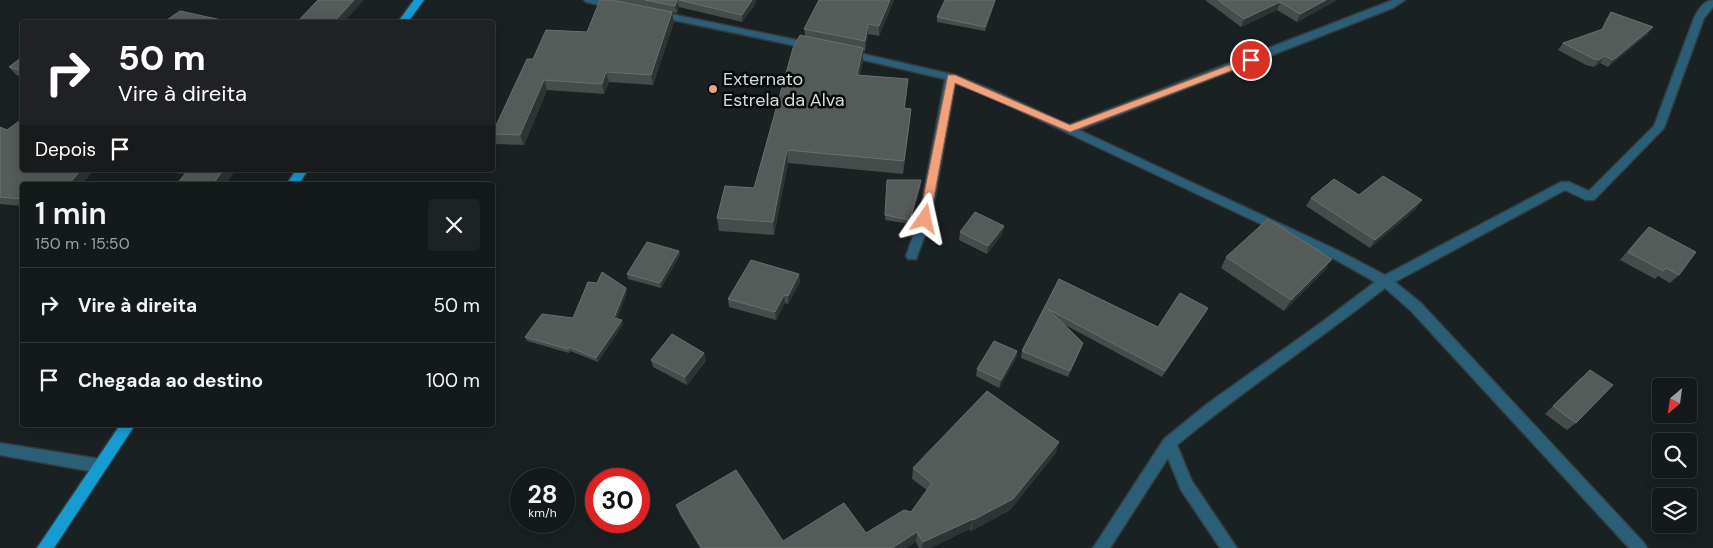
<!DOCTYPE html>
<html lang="pt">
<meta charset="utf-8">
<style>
body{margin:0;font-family:"DM Sans",sans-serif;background:#1d2223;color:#f1f3f6;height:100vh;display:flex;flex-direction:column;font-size:19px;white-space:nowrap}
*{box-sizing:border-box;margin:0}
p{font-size:16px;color:#9da0a2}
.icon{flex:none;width:28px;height:28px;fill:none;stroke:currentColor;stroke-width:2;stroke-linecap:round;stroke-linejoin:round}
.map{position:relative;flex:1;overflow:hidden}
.side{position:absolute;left:20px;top:182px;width:475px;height:245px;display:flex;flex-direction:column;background:#14191a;border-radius:5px;box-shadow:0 2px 12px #0003,0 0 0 1px #333839}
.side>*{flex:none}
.banner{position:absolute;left:20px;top:20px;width:475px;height:152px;border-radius:5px;box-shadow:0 2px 12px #0003,0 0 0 1px #333839;background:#202124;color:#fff;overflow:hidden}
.needle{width:32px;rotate:209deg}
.buttons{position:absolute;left:1652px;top:378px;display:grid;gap:10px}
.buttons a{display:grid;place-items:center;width:45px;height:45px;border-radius:5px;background:#14191a;box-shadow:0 2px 12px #0003,0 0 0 1px #333839;font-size:25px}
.speed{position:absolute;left:510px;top:468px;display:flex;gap:10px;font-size:25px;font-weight:700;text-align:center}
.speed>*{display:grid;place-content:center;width:65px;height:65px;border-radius:50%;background:#14191a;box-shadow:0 2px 12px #0003,0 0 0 1px #333839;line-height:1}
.speed small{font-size:12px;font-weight:400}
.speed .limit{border:8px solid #d22;background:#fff;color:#111}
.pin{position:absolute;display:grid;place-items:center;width:42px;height:42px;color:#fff;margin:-21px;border:2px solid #fff;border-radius:50%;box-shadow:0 1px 5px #0007}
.me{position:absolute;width:55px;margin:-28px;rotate:11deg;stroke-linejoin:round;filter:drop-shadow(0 0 4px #0008)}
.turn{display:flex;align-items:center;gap:18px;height:105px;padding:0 15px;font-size:22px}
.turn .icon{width:65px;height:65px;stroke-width:2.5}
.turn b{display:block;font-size:35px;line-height:42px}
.then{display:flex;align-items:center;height:48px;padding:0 15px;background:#0003;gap:10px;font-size:19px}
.round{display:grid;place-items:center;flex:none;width:52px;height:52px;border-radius:5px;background:#1d2223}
.overview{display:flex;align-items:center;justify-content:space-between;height:85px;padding:0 15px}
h1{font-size:30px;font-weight:600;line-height:38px}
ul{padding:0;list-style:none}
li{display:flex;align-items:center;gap:15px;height:75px;padding:0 15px;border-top:1px solid #333839}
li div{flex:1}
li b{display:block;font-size:19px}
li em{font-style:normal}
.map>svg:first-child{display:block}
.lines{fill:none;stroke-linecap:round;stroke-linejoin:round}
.minor-casing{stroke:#343b3c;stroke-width:3}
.major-casing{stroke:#343b3c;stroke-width:3}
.minor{fill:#2b5e77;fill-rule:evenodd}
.major{fill:#159bd1;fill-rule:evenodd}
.wall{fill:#454c49}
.shaded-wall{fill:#2d3433}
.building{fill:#555b59;stroke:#69706d}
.route{fill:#f1a17c;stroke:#9d6951}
.poi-dot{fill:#f1a17c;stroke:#070a0a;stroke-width:2}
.labels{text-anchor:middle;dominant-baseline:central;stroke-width:5;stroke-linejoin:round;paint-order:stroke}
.poi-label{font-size:18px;fill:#d7dcdc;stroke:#070a0a;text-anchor:start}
</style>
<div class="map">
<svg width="1713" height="548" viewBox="0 0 1713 548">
<rect width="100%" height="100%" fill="#1a2122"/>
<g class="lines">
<defs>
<path id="minor" d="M584,0H602L619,4L621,6L616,9L586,2Z
M1393,0H1405L1393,8L1079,130L1337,250L1385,275L1561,182H1569L1589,191L1654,126L1694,18C1698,10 1703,1 1713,0V7L1704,18L1664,128L1594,200H1586L1565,190L1395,282L1421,303L1644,543L1647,548H1629L1411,311L1385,288C1316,342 1244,390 1177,445L1192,481L1237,548H1220L1181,490L1168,458L1110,548H1093L1164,439L1207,404L1322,322L1375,282L1329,256L987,95L955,83L931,219L916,259H908L906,256L919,219L945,79L846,56L841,53L846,50L955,75L995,91L1069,125Z
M657,11L811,43L816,46L811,49L654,16V12Z
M0,443L100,459L105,461L107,466L105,471L100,473L0,455Z"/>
<path id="major" d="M414,0H424L408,22H398Z
M296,170H308L298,185H286Z
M120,425H135L54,548H37Z"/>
</defs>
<use href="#minor" class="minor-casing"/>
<use href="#major" class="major-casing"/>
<use href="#minor" class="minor"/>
<use href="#major" class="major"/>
</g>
<path class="wall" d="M612,0H756V3L742,22L679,7L677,13L672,12L674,22L653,85L609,82L604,94L547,90L524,145L496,144L492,133L533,59L587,32Z
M819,0H894L879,36L868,34L865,51H863V61L860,75L907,92L905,108L910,122L903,174L788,163L774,235L719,231L717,218L754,188L805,36L804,29Z
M996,0L985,31L937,22V17Z
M1205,0H1337L1297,22L1277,10L1241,27Z
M1611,12L1648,34L1608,67L1600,63L1594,67L1586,65L1558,50L1563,43L1601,30L1606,19Z
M22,57V77L16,75L9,67Z
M0,127L7,130L22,170H94L81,185H22V206L0,204Z
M162,170H236L224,185H176L185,174L163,172Z
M887,180L921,184L910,224L885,220Z
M1311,198L1416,209L1370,248L1306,206Z
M1004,226L1002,234L987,254L959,240L960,232Z
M1649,227L1679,275L1670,283L1658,276L1655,279L1620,260L1641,235Z
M679,251L680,255L661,288L628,279L627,274Z
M1226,257L1332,259L1325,270L1284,311L1221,268Z
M799,274L800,282L788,304L785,303L776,320L729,307L728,299Z
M1059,279L1158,327L1208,308L1205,314L1162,377L1065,325L1083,343L1068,377L1021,358L1022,351Z
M626,288L627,292L617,319L623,324L598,362L570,351L569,353L527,341L525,337L573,318Z
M1017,351L1016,358L999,388L976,376L977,369Z
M704,353L706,361L687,385L653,367L651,360Z
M1582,377L1576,423L1567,430L1545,414Z
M1056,453L1010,510L971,531L970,529L930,548H919L916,542L906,548H700L680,515L676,505L783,541L866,533L911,512L927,490L912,479L913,468Z"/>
<path class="shaded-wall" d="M354,0H364L344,22H334Z
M677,0L679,7L677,13L675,6Z
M752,0H756V3L742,22V15Z
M890,0H894L879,36V26Z
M995,0H996L985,31V27Z
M1326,0H1337L1297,22L1300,14Z
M1280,2L1277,10L1241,27L1244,19Z
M672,12L674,22L653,85L651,75Z
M868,24V34L865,51V41Z
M1653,27L1648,34L1608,67L1613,60Z
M863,48V61L857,88V75Z
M1605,56L1600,63L1594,67L1599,60Z
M606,72L609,82L604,94L602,84Z
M908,79L907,92L903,121L904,108Z
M544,80L547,90L524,145L520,135Z
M911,109L910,122L903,174L904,161Z
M787,150L788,163L774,235L773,222Z
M81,170H94L81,185H68Z
M223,170H236L224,185H214L213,184Z
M921,180V184L910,224V220Z
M1422,200L1416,209L1370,248L1375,240Z
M1004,226L1002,234L987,254L988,246Z
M679,251L680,255L661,288L660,283Z
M1332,259L1325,270L1284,311L1291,300Z
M799,274L800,282L788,304V296Z
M626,288L627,292L616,323L614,318Z
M784,295L785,303L776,320L775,312Z
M1208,308L1205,314L1162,377L1165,371Z
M622,320L623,324L598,362L596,358Z
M1083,343L1081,349L1068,377L1070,371Z
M1017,351L1016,358L999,388L1001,380Z
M704,353L706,361L687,385L685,377Z
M1059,442L1056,453L1010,510L971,531L973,520Z
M973,519L970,529L930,548H922L923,542Z
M917,532L916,542L906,548H892Z"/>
<path class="building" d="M318,0H354L334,22H297Z
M600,0H612L672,12L651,75L606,72L602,84L544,80L520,135L492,134L527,59H533L546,30L587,32Z
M645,0H677L675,6Z
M679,0H752L742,15Z
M819,0H890L879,26L868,24L865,41L804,29Z
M945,0H995L985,27L937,17Z
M1218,0H1326L1300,14L1280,2L1244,19Z
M180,11L231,22H164Z
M1611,12L1653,27L1613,60L1605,56L1599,60L1592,58L1563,43L1603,29Z
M800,35L863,48L857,75L908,79L904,108L911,109L904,161L787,150L773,222L717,218L725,186L754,188L793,48Z
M22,57V71L9,67Z
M22,119V170H81L68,185H22V199L0,197V127L7,130Z
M188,170H223L213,184L208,183L207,185H176Z
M1383,176L1422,200L1375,240L1311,198L1334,179L1359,195Z
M887,180H921L910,220L885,215Z
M975,212L1004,226L988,246L960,232Z
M1268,219L1332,259L1291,300L1226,257Z
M1649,227L1696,252L1679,275L1666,268L1663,271L1628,252Z
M647,242L679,251L660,283L627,274Z
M751,260L799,274L788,296L784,295L775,312L728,299Z
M602,272L626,288L614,318L622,320L596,358L569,347L568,349L525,337L542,314L573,318L588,282L597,283Z
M1059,279L1158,327L1180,293L1208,308L1165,371L1048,309L1083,343L1070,371L1022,351Z
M672,334L704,353L685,377L651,360Z
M994,341L1017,351L1001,380L977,369Z
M1590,370L1613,385L1576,423L1553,406Z
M987,391L1059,442L1013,499L973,520V519L923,542L917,532L892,548H702L676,505L736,470L783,541L844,503L866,533L904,510L911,512L932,483L913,468Z"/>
<path class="route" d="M1251,57L1254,58V62L1070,132L955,83L930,219L925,223L919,219L948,75H955L1070,125Z"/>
<circle class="poi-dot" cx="713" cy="89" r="5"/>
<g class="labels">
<g class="poi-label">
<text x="723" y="79">Externato<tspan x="723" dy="21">Estrela da Alva</tspan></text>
</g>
</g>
</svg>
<div class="buttons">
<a><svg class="needle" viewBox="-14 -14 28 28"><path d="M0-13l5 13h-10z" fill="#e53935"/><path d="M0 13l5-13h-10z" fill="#9da0a2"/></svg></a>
<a><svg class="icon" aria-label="search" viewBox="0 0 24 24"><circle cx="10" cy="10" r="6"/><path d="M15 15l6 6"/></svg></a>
<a><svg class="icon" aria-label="layers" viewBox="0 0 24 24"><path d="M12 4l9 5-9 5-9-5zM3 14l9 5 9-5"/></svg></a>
</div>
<div class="speed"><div>28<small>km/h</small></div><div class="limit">30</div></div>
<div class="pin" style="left:1251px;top:60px;background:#d93025"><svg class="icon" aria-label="arrive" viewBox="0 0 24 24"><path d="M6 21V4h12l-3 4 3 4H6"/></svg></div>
<svg class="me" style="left:925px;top:219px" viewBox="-20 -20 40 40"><path d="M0-17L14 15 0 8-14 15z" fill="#f1a17c" stroke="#fff" stroke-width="4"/></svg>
<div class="banner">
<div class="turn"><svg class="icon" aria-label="right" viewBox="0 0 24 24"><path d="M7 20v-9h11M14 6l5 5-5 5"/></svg><div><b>50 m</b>Vire à direita</div></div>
<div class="then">Depois<svg class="icon" aria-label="arrive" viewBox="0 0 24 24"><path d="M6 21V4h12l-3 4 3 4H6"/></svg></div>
</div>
<section class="side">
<div class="overview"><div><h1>1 min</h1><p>150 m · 15:50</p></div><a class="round"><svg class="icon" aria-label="close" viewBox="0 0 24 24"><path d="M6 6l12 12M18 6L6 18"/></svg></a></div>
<ul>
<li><svg class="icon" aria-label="right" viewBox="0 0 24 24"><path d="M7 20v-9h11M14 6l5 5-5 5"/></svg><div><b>Vire à direita</b></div><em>50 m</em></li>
<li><svg class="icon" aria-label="arrive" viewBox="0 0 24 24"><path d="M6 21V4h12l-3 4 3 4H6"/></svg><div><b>Chegada ao destino</b></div><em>100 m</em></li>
</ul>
</section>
</div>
